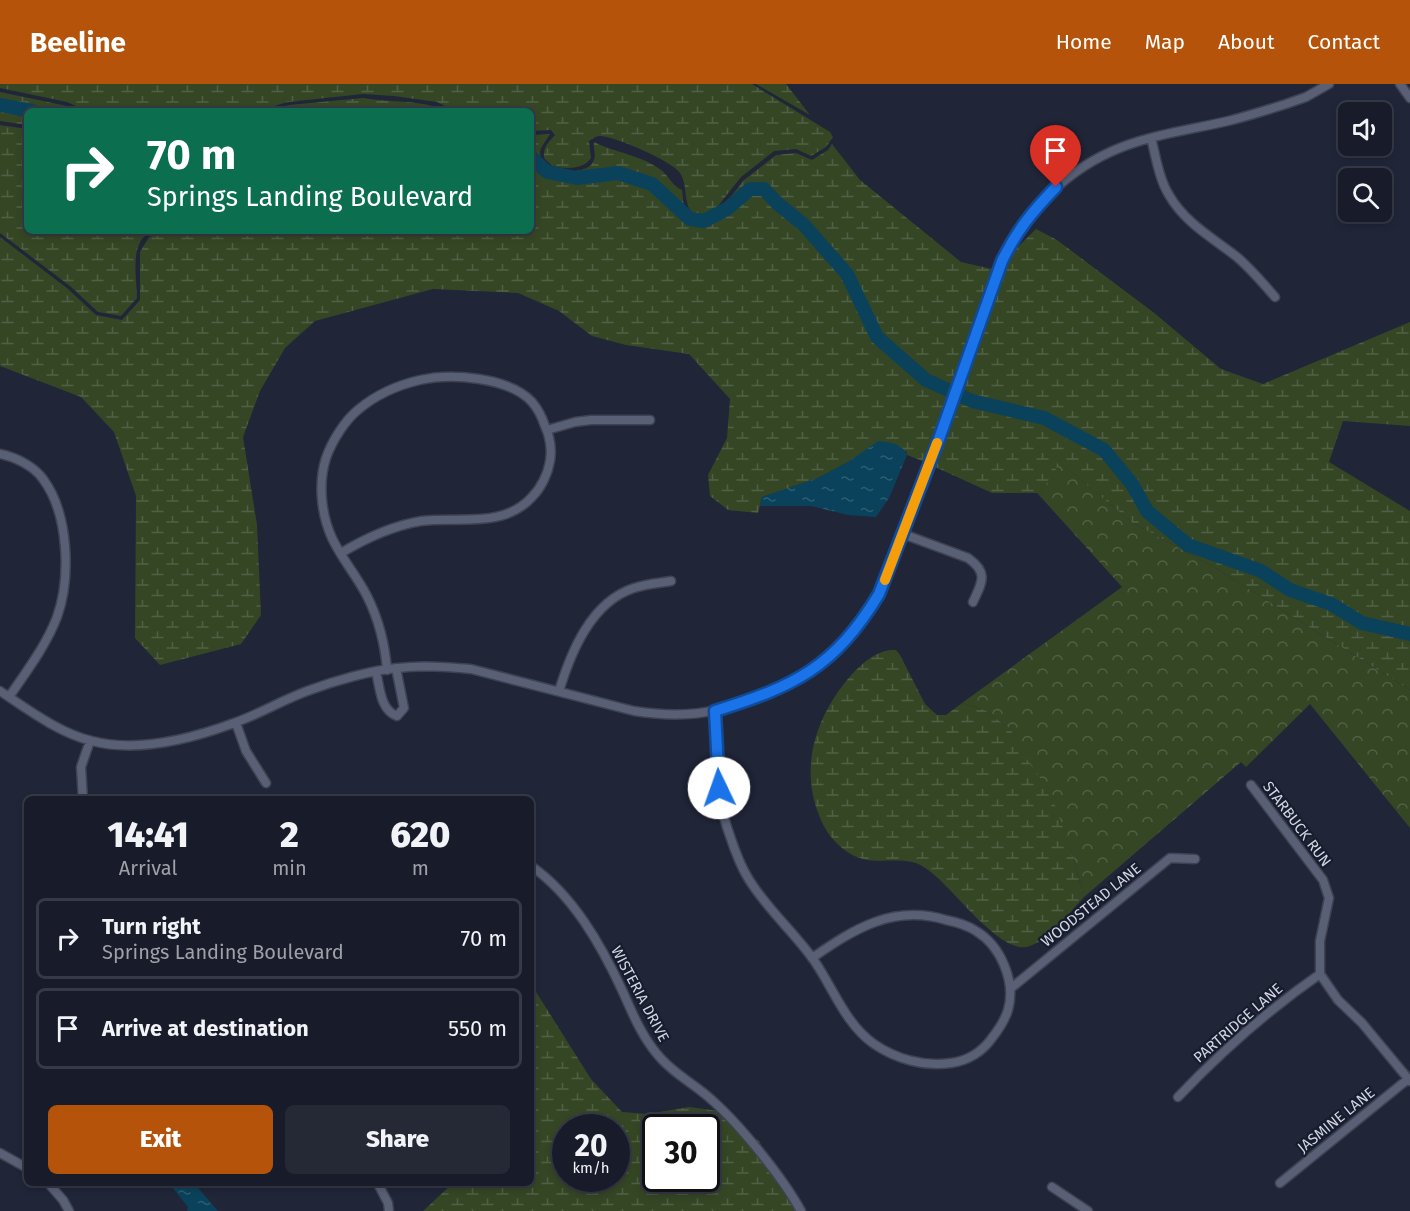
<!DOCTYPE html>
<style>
body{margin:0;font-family:"Fira Sans",sans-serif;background:#252936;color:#f1f3f6;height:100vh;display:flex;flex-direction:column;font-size:22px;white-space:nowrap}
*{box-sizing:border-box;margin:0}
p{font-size:20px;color:#9fa1a8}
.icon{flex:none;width:33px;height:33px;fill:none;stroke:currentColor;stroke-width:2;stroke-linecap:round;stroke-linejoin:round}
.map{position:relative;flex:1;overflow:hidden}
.details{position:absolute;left:24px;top:712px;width:510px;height:390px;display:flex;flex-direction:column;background:#181c2a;border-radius:9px;box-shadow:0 3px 9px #0003,0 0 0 2px #363a47}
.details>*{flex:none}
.guide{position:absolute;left:24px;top:24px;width:510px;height:126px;border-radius:9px;box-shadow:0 3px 9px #0003,0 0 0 2px #363a47;background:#0b6e4f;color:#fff;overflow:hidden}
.buttons{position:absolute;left:1338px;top:18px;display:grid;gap:12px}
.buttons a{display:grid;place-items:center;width:54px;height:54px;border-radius:9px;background:#181c2a;box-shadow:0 3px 9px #0003,0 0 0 2px #363a47;font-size:30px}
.speed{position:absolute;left:552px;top:1030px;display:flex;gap:12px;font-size:30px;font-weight:700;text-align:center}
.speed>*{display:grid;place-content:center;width:78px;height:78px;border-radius:50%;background:#181c2a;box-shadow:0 3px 9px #0003,0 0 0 2px #363a47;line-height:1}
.speed small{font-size:15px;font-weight:400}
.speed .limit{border:3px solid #111;border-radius:9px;background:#fff;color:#111}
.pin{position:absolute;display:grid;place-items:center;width:51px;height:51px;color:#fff;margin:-62px -26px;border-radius:50% 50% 50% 0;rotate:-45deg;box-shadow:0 0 6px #0007}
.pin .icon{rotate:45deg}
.me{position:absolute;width:66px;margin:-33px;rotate:357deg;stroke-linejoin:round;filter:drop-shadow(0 0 4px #0008)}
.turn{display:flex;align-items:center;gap:21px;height:126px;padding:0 24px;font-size:27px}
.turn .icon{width:78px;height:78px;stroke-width:2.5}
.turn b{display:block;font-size:42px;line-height:51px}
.eta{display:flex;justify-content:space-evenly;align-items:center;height:102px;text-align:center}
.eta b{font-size:36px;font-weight:800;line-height:42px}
.button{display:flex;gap:12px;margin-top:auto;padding:12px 24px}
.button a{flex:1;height:69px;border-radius:9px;background:#b45309;color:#fff;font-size:24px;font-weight:800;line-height:69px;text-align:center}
.button a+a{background:#252936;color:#f1f3f6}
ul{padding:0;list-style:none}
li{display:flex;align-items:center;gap:18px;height:81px;margin:0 12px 9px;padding:0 12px;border:3px solid #363a47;border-radius:9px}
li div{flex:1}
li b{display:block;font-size:22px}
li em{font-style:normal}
header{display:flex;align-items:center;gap:36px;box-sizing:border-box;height:84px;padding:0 30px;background:#b45309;color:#fff}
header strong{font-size:28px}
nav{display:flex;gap:33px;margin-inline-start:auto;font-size:21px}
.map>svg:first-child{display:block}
.forest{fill:url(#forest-crowns)}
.wetland{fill:url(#wetland-marsh);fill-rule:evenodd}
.water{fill:url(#water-ripples)}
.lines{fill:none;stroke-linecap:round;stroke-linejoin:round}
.river{stroke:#0b425b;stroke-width:14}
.minor-casing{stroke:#3e4252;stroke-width:11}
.minor{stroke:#596075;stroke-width:8}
.route-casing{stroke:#114b97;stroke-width:15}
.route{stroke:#1a73e8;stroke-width:10}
.slow{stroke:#f59e0b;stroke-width:10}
.labels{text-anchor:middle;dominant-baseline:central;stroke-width:4.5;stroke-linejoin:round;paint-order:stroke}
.street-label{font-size:15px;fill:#d3d7e3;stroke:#171c2e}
</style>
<header>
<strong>Beeline</strong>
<nav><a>Home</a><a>Map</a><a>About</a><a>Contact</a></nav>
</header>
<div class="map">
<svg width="1410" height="1127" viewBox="0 0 1410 1127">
<defs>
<pattern id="forest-crowns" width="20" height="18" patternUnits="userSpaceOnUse" patternTransform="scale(1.5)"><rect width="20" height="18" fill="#354625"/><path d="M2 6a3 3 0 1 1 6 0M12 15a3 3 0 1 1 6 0" fill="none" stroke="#516044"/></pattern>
<pattern id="wetland-marsh" width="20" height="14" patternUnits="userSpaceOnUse" patternTransform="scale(1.5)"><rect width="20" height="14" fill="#354625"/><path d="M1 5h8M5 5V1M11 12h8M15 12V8" fill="none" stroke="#516044"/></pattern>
<pattern id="water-ripples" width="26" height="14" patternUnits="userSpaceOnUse" patternTransform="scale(1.5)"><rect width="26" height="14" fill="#0b425b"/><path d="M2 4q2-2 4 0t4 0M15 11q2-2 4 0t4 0" fill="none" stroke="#2e5d72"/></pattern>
</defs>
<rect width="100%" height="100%" fill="#202538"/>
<path class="forest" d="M1059,378L1133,439L1214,483L1410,606V744L1310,620L1246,683L1241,678L1084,813L1070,763L1011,646L985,626L962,619L1122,503L1039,411Z"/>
<path class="wetland" d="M0,0H752L830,48L833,53L826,63L811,72L796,65L774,67L741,93L718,122L710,128L702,130L692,129C683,117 688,101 680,89C672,77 616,53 601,52C596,52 593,54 589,57L591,74C583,86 565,85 552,82L544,74C543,63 548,59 555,51L551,46L531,47V27H455L437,18L394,12L363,10L288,18L256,27H87L67,18L0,4Z
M756,0H786L810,31Z
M0,8L67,22L79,27H27V41L0,37Z
M363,14C391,19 420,15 447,27H267L289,21Z
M0,41L27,45V147H153C128,156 137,194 137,214L121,232L98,228L70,202L0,149Z
M550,50C540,66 534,69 550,86C561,88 590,90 594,76C596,71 593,63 594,58C616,69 641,71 661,86C669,92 672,102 682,106L684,124L690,131L701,134L711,131L721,125L744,96L776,71L796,69L812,76L828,66L832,60L860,96L961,178L992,185L996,182L925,378L907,371L906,367L848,378L818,394L762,413L758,429L728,426L710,412L708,391L727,354L730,315L689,270L626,261L592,252L559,227L518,209L433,205L315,237L285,264L260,307L243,353L257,441L261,531L241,560L160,581L135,554L136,412L114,348L81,313L0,282V153L68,205L96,231L122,236L140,216V168L149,153C176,143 222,146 252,147C270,148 285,155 303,147H531V51Z
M1036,145L1057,156L1153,228L1221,285L1263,300L1410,238V342L1343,337L1329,378L1410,427V606L1214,483L1133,439L1060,379L1039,411L1037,409H992L933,382L1006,179L1011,170Z
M890,566H896L900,571L925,620L937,631H946L962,619L985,626L1011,646L1026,674L1051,710L1070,763L1084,813C1070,828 1047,859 1026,863C999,868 953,805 932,789C927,785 921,781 916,779C893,772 868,784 846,767C833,758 824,745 819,731C800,684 815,635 847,596C859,582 872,569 890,566Z
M531,900L591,995L622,1028L647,1030L689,1023L718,1027L759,1057L800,1127H423L452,1100H531ZM566,1044H616V1095H566ZM656,1044H706V1095H656Z"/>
<path class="water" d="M878,357C890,358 902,359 907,371L889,414L876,433L848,431L811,422H760L762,413L818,394L848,378Z
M174,1100H191L199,1105L218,1127H187L188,1123L172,1103Z"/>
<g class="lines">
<path class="river" d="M0,21L32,27
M531,73L547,88L577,94L618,89L652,100L690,135L704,137L727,125L750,105H764L777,119L804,141L847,190L877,253L926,296L972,317L1044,334L1104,366L1132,400L1147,427L1188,461L1261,487L1290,506L1331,520L1362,539L1410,550"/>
<defs>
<path id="minor" d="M1400,0L1410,14
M1151,54C1156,73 1159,95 1169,111C1185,139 1213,154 1237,173C1251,185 1263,199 1275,213
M547,346L575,338L591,336H650
M0,370C15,373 34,382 43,395C69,430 71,494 57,533C46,562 26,588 9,613
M903,450L968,474C989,489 982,498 973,518
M341,469C366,454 391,442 421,437C459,432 503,445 532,413C541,404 548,390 550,377C552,366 550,352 545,342C542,333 538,325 532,318C509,293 451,289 420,296C398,301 376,311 359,325C345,336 332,357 326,374C318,399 321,430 332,454C341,474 357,492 367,512C379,536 385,560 387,586
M376,588C380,603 380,626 397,632L404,624L396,584
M0,607C27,625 59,649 92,657C138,669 191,655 234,639C260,630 284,615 310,606C334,597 372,586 398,584C422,581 447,583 471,585L634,627C660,631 691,632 716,626C757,616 804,598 835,569C853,551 866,531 879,510L939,355L1002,177C1026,126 1068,84 1122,63C1156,50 1193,45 1228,37C1248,32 1267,26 1286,20L1306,13L1329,0
M559,607C571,568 591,518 634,504C646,500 659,499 671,497
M715,627C718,668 715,713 730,752C735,767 740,781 748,794C766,824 793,847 813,875C833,903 845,940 874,960C896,975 924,983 951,979C968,977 983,967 992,954C999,945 1005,936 1008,926C1016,898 1001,862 976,847C967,841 956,838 946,836C893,820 854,845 812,874
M236,639L246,667L266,699
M1251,701L1323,796L1329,814L1320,857V890L1338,916L1362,939L1410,997
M83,716L81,683L90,657
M531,782C573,811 601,861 622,906C632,928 641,951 657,970C673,990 695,1000 713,1017C741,1042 783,1094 801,1127
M1010,905L1170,774L1195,775
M1178,1013C1222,967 1268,926 1320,890
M0,1069L27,1084
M1280,1099L1408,995
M49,1100L63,1116L69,1127
M378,1100L388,1119L389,1127
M1052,1103L1088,1127"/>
</defs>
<use href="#minor" class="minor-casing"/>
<use href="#minor" class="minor"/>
</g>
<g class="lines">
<defs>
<path id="route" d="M719,704L715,627C795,602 834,584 879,510L939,355L1002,177C1017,146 1032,128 1056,103"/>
</defs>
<use href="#route" class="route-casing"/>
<use href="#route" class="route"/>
<path class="slow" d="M885,496L937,359"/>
</g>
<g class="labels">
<g class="street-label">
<text transform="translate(1297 740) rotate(53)">STARBUCK RUN</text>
<text transform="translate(1091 821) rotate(-39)">WOODSTEAD LANE</text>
<text transform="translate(640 910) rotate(62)">WISTERIA DRIVE</text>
<text transform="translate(1238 939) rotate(-41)">PARTRIDGE LANE</text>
<text transform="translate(1336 1036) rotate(-39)">JASMINE LANE</text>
</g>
</g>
</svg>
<div class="buttons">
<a><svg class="icon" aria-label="sound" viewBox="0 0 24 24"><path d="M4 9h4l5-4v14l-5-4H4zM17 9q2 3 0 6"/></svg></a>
<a><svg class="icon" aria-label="search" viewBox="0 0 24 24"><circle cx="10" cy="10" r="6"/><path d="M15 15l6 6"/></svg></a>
</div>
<div class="speed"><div>20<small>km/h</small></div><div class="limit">30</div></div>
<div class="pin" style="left:1056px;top:103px;background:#d93025"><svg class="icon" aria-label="arrive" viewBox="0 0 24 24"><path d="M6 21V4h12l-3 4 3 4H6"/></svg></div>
<svg class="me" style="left:719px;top:704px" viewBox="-20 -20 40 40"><circle r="19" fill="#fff"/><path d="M0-13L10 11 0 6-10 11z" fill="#1a73e8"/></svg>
<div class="guide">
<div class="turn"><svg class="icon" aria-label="right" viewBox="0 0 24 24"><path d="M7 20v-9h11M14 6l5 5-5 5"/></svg><div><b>70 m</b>Springs Landing Boulevard</div></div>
</div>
<section class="details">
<div class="eta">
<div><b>14:41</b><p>Arrival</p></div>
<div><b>2</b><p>min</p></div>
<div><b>620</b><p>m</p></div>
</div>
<ul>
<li><svg class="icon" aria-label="right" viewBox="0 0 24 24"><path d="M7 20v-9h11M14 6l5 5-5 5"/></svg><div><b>Turn right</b><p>Springs Landing Boulevard</p></div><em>70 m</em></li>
<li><svg class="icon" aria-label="arrive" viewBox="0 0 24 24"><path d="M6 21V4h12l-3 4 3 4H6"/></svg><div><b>Arrive at destination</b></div><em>550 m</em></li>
</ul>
<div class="button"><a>Exit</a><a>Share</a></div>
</section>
</div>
